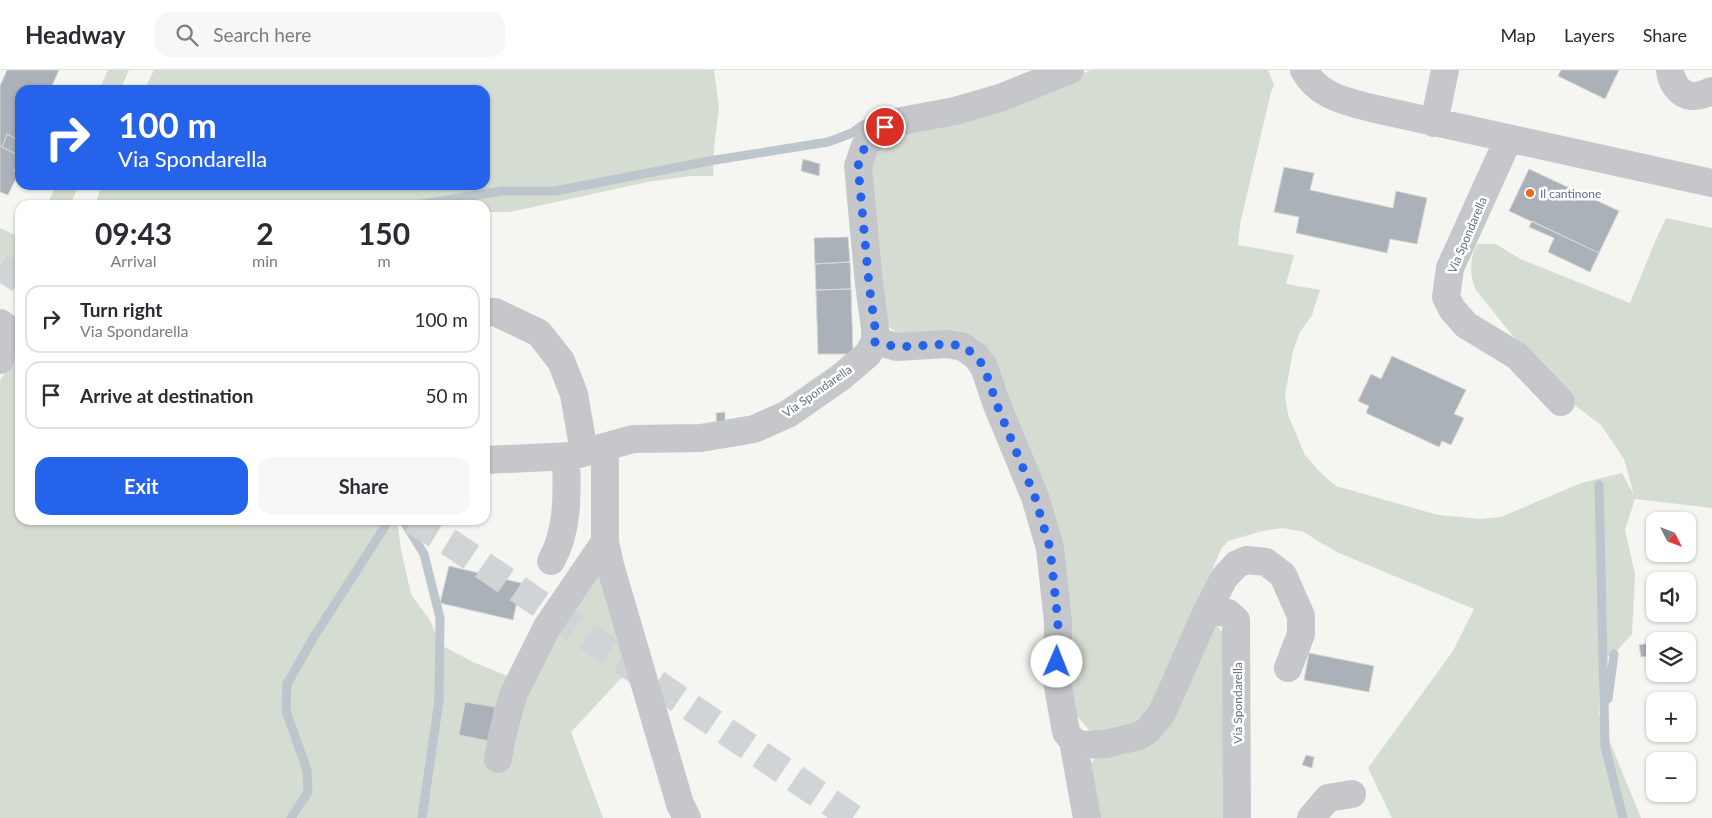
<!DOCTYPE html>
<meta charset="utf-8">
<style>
body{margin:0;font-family:Lato,sans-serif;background:#f7f7f7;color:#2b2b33;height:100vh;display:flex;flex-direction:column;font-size:19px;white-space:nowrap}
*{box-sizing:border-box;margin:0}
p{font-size:16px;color:#7c7c81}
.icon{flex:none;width:28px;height:28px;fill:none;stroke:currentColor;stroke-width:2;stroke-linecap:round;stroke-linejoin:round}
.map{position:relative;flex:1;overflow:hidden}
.sheet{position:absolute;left:15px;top:130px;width:475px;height:325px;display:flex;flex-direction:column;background:#fff;border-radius:15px;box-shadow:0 1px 4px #0004}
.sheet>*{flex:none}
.guide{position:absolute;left:15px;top:15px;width:475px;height:105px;border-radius:15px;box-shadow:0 1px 4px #0004;background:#2563eb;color:#fff;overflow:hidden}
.needle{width:32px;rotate:132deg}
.controls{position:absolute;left:1646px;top:442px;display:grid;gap:10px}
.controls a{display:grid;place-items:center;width:50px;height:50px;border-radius:10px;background:#fff;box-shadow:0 1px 4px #0004;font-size:25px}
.pin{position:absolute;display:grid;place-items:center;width:42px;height:42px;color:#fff;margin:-21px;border:2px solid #fff;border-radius:50%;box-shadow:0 1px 5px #0007}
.me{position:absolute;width:55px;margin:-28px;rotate:1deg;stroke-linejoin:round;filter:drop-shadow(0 0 4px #0008)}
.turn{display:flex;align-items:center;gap:18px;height:105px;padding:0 20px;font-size:22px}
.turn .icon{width:65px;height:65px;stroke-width:2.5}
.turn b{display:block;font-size:35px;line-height:42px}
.eta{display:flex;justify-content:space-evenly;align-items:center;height:85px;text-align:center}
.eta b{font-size:30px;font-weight:700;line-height:35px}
.button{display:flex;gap:10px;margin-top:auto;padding:10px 20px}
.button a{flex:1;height:58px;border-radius:15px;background:#2563eb;color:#fff;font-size:20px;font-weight:700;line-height:58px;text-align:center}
.button a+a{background:#f7f7f7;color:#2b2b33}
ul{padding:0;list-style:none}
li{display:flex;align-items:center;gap:15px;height:68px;margin:0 10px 8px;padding:0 10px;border:2px solid #e1e1e2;border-radius:15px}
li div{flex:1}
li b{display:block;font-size:19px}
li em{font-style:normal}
header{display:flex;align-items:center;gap:30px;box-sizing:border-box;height:70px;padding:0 25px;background:#fff;border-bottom:1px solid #e1e1e2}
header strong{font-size:24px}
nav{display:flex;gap:28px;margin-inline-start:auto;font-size:18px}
.search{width:350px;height:45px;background:#f7f7f7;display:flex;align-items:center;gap:12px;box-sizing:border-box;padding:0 18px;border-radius:15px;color:#7c7c81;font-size:19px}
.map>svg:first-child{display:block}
.green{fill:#d5dcd2}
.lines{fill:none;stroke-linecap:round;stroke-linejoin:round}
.stream{stroke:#bdc6cd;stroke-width:9}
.building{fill:#aab1b8;stroke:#d6d6d4}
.major-tunnel{stroke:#d0d4d6;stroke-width:28;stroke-dasharray:28 14;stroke-linecap:butt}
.minor{stroke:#c5c7cb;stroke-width:28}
.route{stroke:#2563eb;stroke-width:9;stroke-dasharray:0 16.2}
.poi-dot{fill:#e8691e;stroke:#fff;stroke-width:2}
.labels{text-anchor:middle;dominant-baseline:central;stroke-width:5;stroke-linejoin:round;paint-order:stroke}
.poi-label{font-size:12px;fill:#637183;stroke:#fff;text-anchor:start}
.street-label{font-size:12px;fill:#637183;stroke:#fff}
</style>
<header>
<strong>Headway</strong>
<div class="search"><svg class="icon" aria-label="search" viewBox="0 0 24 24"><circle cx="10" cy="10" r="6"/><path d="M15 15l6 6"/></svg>Search here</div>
<nav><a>Map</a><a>Layers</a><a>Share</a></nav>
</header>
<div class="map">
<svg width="1712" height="748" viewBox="0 0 1712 748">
<rect width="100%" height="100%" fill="#f5f5f1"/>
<path class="green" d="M108,0H129L120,20H99Z
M154,0H714L719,38L714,77L713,106H691L647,112L510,142H485V135H95L102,115H485V20H144Z
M1091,0H1268L1274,15L1271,22L1240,154L1238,175L1294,185L1286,214L1320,220L1312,245L1300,262L1293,281L1285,325L1288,345L1305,385L1319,401L1336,416L1438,445L1480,449L1501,447L1581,413L1622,403L1634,425L1624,389L1601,355L1577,337L1536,295L1476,220C1469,207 1470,187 1477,174H1496L1520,189L1630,233L1654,174L1666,148L1712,158V438L1635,429L1625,460L1635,504L1632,564L1615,583L1605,588L1600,597L1599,645L1641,748H1392L1368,698L1453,581L1474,539L1339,483L1321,473L1304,462L1283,458L1262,461L1228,471L1221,479L1151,641L1128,659L1099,663L1089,660L1068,636L1069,568L994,301L900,266L885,253L880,243L871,86L884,69L1006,32Z
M56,115H79L70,135H47Z
M0,158L20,167V208L0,213Z
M20,276V450H397L401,480L411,524L431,552L439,574L473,592L510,607L599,497L633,601L626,603L571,662L603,748H0V311Z
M1216,555L1225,565L1234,748H1096L1087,699L1095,688L1136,679Z"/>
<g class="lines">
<path class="stream" d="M416,135L502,121H555L715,90L828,72L852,63L863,55L873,51
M1599,415L1605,676L1623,748
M403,450L424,484L440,548L439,630L422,748
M1608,629L1614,584
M291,748L308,722L307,700L286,641L287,614L315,565L384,458L387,450"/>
</g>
<path class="building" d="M7,0H59L50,20H20V71L7,64L2,77L20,86L14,101L18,104L8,125L0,122V16Z
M1561,0H1619L1605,29L1558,6Z
M7,64L20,71V86L2,77Z
M803,89L820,94L819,106L801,101Z
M1284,97L1314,103L1310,120L1393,138L1396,121L1427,128L1417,174L1390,169L1387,183L1296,163L1299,147L1274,142Z
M1529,99L1619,141L1599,183L1509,141Z
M1532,151L1599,183L1590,202L1548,182L1554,168L1529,157Z
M848,167L850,192L815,194L814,168Z
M850,192L851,219L816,220L815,194Z
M851,219L853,284H818L816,220Z
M1392,286L1466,320L1454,344L1464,348L1451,375L1442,371L1439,377L1366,343L1369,336L1358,331L1371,304L1381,309Z
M725,342V357H717L716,343Z
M449,496L521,513L513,550L440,533Z
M1655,572V585L1641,587L1639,575Z
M1309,583L1374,596L1369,622L1304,610Z
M465,632L495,637L489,671L459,665Z
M1306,685L1314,687L1312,698L1302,695Z"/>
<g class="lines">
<path class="major-tunnel" d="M0,197L20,209
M412,450L452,474L853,748"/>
<path class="minor" d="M1304,0C1318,26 1345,31 1371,38L1712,113
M1670,0C1671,12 1679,25 1692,26C1699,27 1706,23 1712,21
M1434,53L1445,0
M1508,70L1450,198L1446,227L1452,239L1466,255L1517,286L1561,332
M485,242H495L539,263L561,291L574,324L584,382
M0,253L7,258L0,290
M875,271L897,277L948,274L963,277L976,286L984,297L997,335L1035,427L1050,478L1058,552L1057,611L1066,662L1073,671L1081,675L1105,674L1139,666L1148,660L1162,643L1207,541L1224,508L1237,494L1247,490L1266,492L1283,505L1301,546V564L1288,598
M605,377V472L610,495L680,734L687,748
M485,390L572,386L633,369L701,368L754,359L788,344L841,307L868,284L875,271V258L869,214L858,96L865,76L875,62L896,52L955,41L1000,28L1070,0
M551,491C569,460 567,421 566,386
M1207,541L1228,543L1236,550L1237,748
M1073,671L1087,748
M498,689L502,666L513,625L547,557L605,472
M1311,748L1328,728L1352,724"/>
</g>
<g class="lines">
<path class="route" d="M885,57L874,62L865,76L858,96L869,214L875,258V272L897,277L948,274L963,276L976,286L984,297L997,335L1035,427L1050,478L1058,552L1057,592"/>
</g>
<circle class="poi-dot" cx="1530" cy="123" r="5"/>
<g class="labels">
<g class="poi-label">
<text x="1540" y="123">Il cantinone</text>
</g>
<g class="street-label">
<text transform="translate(1467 165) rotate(-67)">Via Spondarella</text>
<text transform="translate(817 321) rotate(-35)">Via Spondarella</text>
<text transform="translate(1237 633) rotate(-90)">Via Spondarella</text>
</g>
</g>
</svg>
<div class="controls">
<a><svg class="needle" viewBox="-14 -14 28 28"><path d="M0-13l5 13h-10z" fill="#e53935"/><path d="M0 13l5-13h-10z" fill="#7c7c81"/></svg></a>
<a><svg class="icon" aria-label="sound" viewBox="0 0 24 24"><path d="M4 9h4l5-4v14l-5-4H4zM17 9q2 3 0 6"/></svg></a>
<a><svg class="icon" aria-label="layers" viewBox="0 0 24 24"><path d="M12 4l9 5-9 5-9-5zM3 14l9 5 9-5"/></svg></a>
<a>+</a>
<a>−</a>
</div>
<div class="pin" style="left:885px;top:57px;background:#d93025"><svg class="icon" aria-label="arrive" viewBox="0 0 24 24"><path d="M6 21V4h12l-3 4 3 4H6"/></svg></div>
<svg class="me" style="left:1057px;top:592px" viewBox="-20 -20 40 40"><circle r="19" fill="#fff"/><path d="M0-13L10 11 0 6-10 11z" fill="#2563eb"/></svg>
<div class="guide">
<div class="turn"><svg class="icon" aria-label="right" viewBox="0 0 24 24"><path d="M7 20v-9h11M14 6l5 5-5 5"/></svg><div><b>100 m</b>Via Spondarella</div></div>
</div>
<section class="sheet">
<div class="eta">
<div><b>09:43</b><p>Arrival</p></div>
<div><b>2</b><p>min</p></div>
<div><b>150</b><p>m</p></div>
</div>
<ul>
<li><svg class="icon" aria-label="right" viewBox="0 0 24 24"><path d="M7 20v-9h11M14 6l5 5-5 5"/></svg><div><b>Turn right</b><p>Via Spondarella</p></div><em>100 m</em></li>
<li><svg class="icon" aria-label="arrive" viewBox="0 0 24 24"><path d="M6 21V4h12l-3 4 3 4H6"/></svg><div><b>Arrive at destination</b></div><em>50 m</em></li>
</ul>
<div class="button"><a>Exit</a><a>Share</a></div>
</section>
</div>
